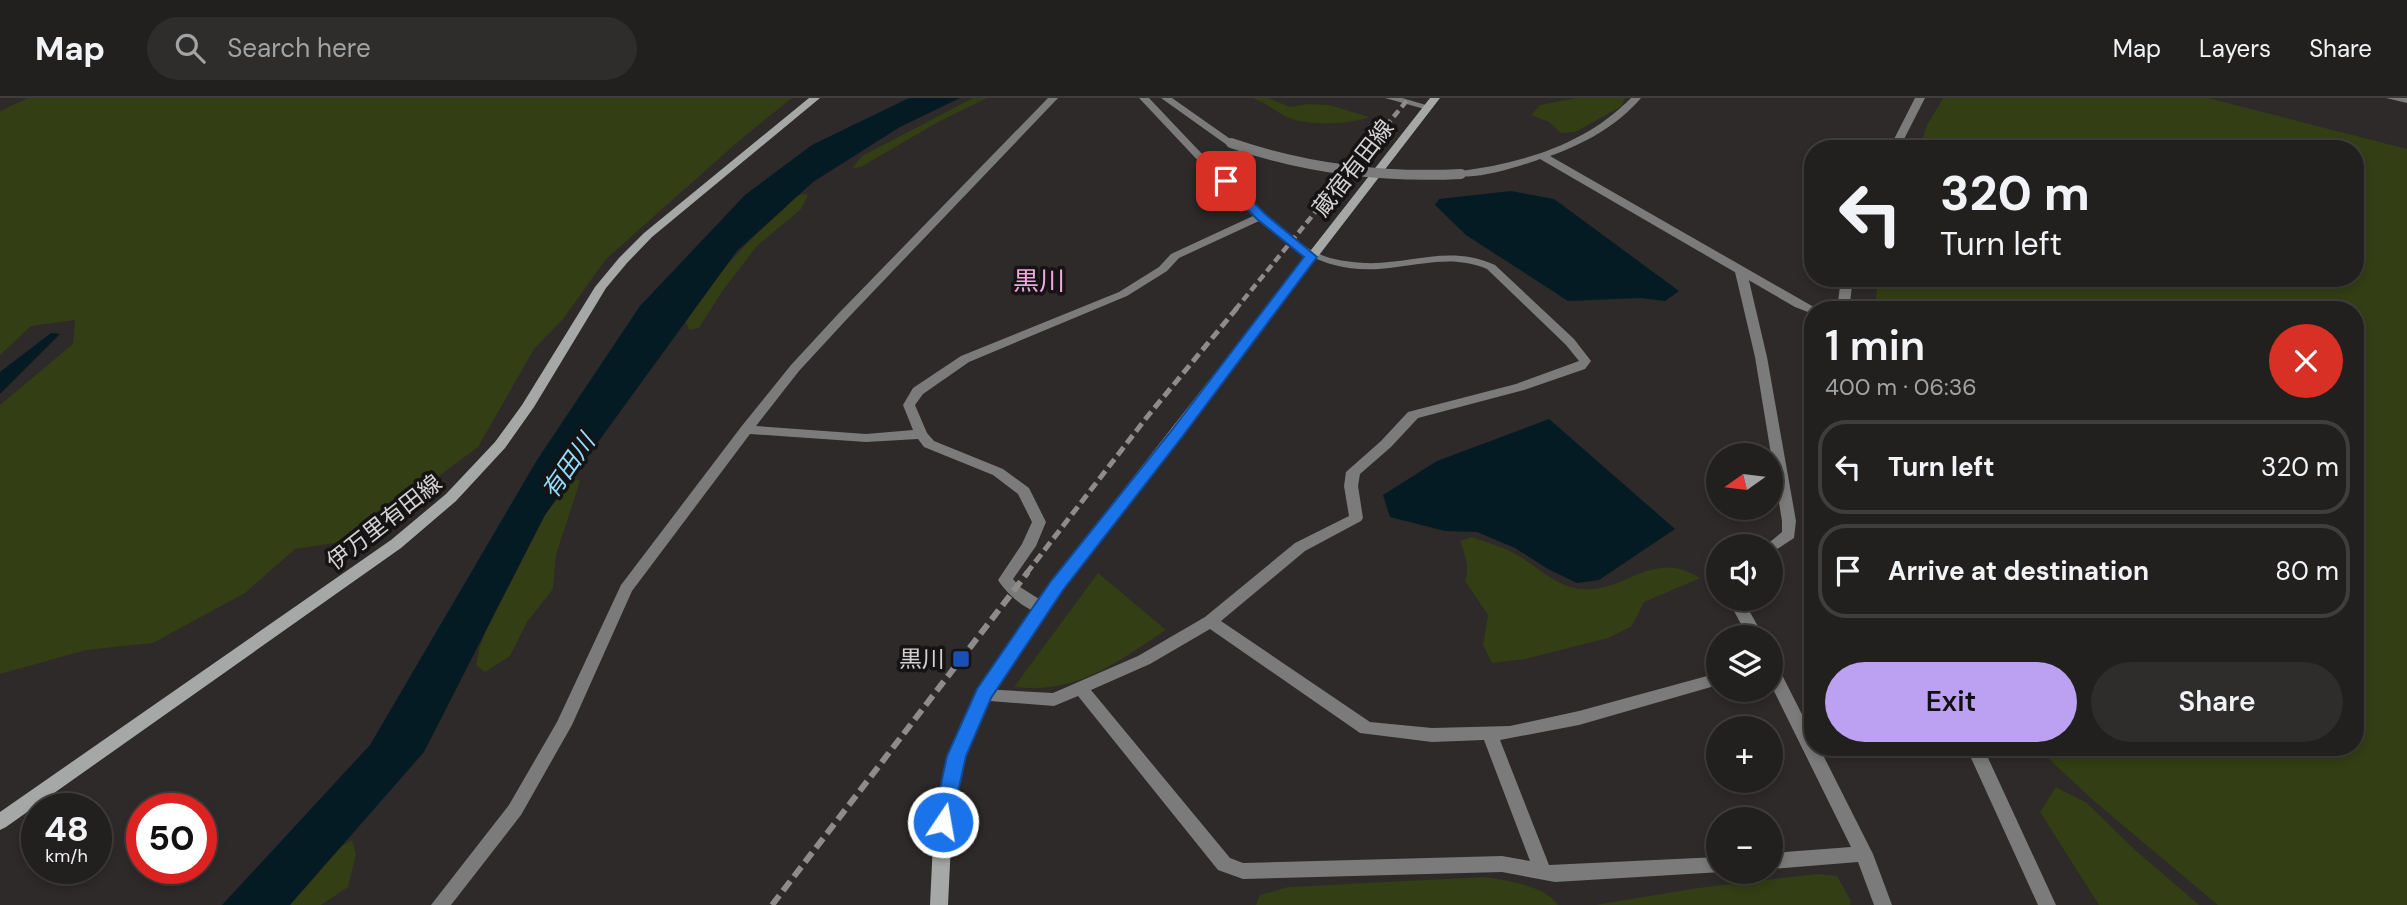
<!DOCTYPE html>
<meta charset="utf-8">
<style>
body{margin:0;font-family:"DM Sans","Noto Sans JP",sans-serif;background:#2e2d2c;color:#f1f3f6;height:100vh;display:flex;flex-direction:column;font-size:26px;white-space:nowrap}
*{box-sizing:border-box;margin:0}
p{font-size:23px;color:#a2a3a4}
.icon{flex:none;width:38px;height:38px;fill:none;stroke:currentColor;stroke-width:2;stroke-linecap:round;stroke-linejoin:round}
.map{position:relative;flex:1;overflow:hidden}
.side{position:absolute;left:1804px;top:203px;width:560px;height:455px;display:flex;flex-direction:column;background:#22201f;border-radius:28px;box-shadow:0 4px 10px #0003,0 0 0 2px #3f3e3d}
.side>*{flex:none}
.guide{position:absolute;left:1804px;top:42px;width:560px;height:147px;border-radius:28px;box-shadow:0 4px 10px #0003,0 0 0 2px #3f3e3d;background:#22201f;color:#f1f3f6;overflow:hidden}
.needle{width:46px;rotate:256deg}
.tools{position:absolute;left:1706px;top:345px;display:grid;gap:14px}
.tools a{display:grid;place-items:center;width:77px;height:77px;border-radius:50%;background:#22201f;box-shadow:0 4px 10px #0003,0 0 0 2px #3f3e3d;font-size:35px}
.speed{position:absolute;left:21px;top:695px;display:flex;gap:14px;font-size:35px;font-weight:700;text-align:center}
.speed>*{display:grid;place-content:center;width:91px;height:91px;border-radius:50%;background:#22201f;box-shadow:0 4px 10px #0003,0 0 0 2px #3f3e3d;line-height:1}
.speed small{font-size:18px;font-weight:400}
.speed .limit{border:10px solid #d22;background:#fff;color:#111}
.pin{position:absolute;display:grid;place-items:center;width:60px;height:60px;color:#fff;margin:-30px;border-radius:14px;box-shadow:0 4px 10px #0006}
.me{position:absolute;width:77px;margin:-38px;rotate:12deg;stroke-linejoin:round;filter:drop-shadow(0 0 5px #0008)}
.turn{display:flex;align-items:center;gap:24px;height:147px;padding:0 21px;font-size:32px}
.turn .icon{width:91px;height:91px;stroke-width:2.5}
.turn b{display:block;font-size:49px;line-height:60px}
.round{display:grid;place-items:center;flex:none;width:74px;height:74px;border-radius:37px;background:#2e2d2c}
.summary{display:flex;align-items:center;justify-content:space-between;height:119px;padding:0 21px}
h1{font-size:42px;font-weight:600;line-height:52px}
.button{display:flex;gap:14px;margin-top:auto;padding:14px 21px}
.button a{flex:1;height:80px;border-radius:42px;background:#bca0f2;color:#111;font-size:28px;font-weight:600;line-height:80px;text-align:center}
.button a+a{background:#2e2d2c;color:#f1f3f6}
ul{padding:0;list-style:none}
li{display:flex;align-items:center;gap:21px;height:94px;margin:0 14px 10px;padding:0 7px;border:4px solid #3f3e3d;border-radius:28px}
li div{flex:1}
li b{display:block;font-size:26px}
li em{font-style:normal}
header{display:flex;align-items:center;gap:42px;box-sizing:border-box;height:98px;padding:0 35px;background:#22201f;border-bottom:2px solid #3f3e3d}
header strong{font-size:33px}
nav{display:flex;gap:38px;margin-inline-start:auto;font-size:24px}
.search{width:490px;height:63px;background:#2e2d2c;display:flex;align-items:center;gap:18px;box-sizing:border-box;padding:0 24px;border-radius:38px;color:#a2a3a4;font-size:26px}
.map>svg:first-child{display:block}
.green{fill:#333e14}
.water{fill:#051b24}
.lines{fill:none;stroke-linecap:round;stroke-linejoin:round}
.minor{fill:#7a7b7a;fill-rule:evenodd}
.tertiary{fill:#7a7b7a;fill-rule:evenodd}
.secondary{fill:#a6a8a7;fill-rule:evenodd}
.rail-far2{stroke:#8e8c8b;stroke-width:4.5;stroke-dasharray:8 4.5;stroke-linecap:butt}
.rail-far1{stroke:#8e8c8b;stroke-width:5;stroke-dasharray:10 5;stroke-linecap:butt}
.rail{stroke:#8e8c8b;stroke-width:6;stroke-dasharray:12 6;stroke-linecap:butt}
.tertiary-bridge{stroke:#7a7b7a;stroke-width:10}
.route{fill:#1a73e8;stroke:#114b97;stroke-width:2}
.transit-dot{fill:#1a4fb4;stroke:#151313;stroke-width:2.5}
.labels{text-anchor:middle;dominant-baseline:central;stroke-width:7;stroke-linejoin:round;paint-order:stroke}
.street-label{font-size:23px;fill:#d4d2d2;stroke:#151313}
.poi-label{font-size:23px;fill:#d4d2d2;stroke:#151313;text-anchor:end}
.water-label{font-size:24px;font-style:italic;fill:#90deff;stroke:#151313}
.quarter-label{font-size:26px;fill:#eca9d9;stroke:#151313}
</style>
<header>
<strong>Map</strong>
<div class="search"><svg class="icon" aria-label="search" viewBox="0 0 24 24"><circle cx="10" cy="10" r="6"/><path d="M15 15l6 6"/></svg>Search here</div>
<nav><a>Map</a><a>Layers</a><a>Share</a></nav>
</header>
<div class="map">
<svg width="2407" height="807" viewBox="0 0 2407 807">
<rect width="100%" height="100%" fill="#2d2a29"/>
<path class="green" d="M28,0H792L741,41L606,161L563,221L534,251L478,349L353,442L295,451L245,495L153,545L86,552L0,576V307L73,246L75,222L31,228L0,257V13Z
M973,0H987L940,23L861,69L852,70L862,58Z
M1253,0H1268L1290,9L1307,6L1329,7L1369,19C1350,27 1306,28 1287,19C1275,13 1266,5 1253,0Z
M1576,0H1625L1622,8L1575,34L1561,35L1549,24L1531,17L1540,7Z
M1943,0H2208L2407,51V807H2218L2094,703L2036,649H2356V212H1875L1878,180H2356V51H1919L1927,27Z
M803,96L808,97L801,111L757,148L723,192L699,230L689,232L686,224C711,180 746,145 783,112C790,105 793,98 803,96Z
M570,379L580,383L556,457L553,491L527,524L510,558L485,574L476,567L480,548L515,460Z
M1472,439C1485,444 1500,448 1512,454C1535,466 1556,490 1583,491C1627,494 1653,450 1700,480L1644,504L1632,528L1608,540L1525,561L1492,565L1483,547L1488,517L1465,483C1470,468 1465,457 1460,443Z
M1098,475L1166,532C1115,565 1078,596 1014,589Z
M2056,689L2087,705L2134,751L2199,807H2099L2040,714Z
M352,742L356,756L348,789L321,807H265L320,760Z
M1817,776L1837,778L1851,803L1850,807H1595L1698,790Z
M1485,779C1508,783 1544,787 1558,807H1256L1260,797L1288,789Z"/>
<path class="water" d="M909,0H960L900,29L813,84L737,153L545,417L424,654L290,807H222L370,647L537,362L640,208L745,97L812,47Z
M1511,93L1554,101L1679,193L1665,203L1640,200L1568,203L1466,137L1435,107L1439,101Z
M51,235L60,236L0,296V274Z
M1549,321L1675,431L1599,482L1577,485L1548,471L1515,450L1477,434L1445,433L1390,419L1383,397L1437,363Z"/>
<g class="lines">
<path class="minor" d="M1048,0H1058L847,221L799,273L756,328L866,336L913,332L903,307L913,290L961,258L1119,194L1159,169L1171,156L1253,118L1204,69L1139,0H1149C1187,40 1224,81 1266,117C1281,131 1298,146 1317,155C1332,162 1348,164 1364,165C1411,167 1448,146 1495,167L1574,241L1591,263L1585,271L1524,292L1418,320L1391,349L1360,376L1358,388L1363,420L1361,423L1305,453L1221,523L1370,624L1432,630L1510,628L1579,613L1718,575V587L1579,627L1500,642L1549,767L1718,759V774H1722L1555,784L1502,774L1243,781L1218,772L1078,598L1054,608L977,602L975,597L977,592L983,591L1053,595L1138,558L1205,519L1295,445L1349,418L1344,388L1346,374L1381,343L1408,314L1516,286L1579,263L1566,247L1487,171C1457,158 1428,165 1397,169C1336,178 1305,160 1259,123L1179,160L1167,173L1127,198L969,264L923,296L915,307L927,335L934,343L1003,371L1029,390L1046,424L1036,448L1013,481L1020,489L1047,506L1050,510L1047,514C1030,518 1006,495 998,482L1022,446L1032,424L1018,396L993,377L924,349L918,341L866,344L750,336L632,493L572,627L521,717L451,807H431L509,707L557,624L621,487L741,329L791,267L839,215ZM1210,531L1360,635L1432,644L1484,642L1530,763L1502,758L1243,765L1230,760L1091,592L1150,566Z
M1385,0H1402L1433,9L1428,12Z
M1741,171L1747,174L1767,259L1796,423L1794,440L1771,455V448H1765L1782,434V423L1755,259L1735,174Z
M1727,500H1742L1764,539H1748Z
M1771,565L1777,567L1813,638V649H1819L1873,756L1892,807H1874L1858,764L1771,771V755L1851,749L1771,587Z"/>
<path class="tertiary" d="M1161,0H1172L1236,45L1227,47Z
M1631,0H1641C1617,28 1584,46 1550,58L1819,212H1813V216L1795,209L1540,61C1524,67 1469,85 1456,76L1461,73C1523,65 1586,46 1631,0Z
M1915,0H1925L1899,51H1889Z
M2386,0H2407V5Z
M1841,180H1853L1849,212H1837Z
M1966,649H1983L2056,807H2038Z"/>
<path class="secondary" d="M809,0H820L652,139L627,165L606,190L534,309L505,350L456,403L401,450L6,729L0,732V714L391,442L446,396L495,344L522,307L595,189L619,160L644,135Z
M1430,0H1440L1062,491L990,600L965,658L952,724L948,807H930L934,724L949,658L977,592L1052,483Z"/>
<path class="rail-far2" d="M1235,212L1409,0"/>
<path class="rail-far1" d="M1026,476L1147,319L1237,210"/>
<path class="rail" d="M772,807L1028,474"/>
<path class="tertiary-bridge" d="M1231,45C1307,71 1381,80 1461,76"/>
</g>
<path class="route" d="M1222,80H1230L1265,116L1317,159L1182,339L1063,492L991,600L966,658L950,730L943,732L936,730L933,724L947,658L977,591L1051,483L1172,332L1304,159L1257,121L1222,85Z"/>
<rect class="transit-dot" x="952" y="552" width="18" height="18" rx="3.5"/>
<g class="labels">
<g class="street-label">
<text transform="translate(1353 70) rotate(-52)">蔵宿有田線</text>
<text transform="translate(384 424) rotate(-38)">伊万里有田線</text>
</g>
<g class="poi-label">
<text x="945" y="561">黒川</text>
</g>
<g class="water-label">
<text transform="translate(568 368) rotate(-55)">有田川</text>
</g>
<g class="quarter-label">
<text x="1039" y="183">黒川</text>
</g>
</g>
</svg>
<div class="tools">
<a><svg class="needle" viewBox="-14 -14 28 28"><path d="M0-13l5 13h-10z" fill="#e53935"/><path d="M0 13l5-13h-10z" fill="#a2a3a4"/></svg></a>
<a><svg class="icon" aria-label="sound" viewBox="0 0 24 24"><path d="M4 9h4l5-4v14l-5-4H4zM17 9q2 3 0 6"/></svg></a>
<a><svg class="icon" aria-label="layers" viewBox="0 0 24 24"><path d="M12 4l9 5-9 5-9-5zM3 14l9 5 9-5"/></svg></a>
<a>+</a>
<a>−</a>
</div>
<div class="speed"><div>48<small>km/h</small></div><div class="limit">50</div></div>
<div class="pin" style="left:1226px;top:83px;background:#d93025"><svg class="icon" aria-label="arrive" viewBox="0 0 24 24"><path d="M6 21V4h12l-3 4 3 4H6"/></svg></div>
<svg class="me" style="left:943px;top:724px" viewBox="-20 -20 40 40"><circle r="17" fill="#1a73e8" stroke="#fff" stroke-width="3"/><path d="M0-11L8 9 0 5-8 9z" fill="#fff"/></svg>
<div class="guide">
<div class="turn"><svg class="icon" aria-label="left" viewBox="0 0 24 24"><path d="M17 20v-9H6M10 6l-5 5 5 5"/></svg><div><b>320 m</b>Turn left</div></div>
</div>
<section class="side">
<div class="summary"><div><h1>1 min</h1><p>400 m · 06:36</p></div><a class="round" style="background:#d93025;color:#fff"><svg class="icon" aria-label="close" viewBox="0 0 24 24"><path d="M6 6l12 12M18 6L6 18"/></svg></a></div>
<ul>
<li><svg class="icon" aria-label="left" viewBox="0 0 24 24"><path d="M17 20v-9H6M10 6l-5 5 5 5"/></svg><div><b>Turn left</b></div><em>320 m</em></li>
<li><svg class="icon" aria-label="arrive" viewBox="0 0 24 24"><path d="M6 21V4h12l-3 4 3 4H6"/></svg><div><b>Arrive at destination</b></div><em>80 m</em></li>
</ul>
<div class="button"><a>Exit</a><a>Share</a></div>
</section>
</div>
